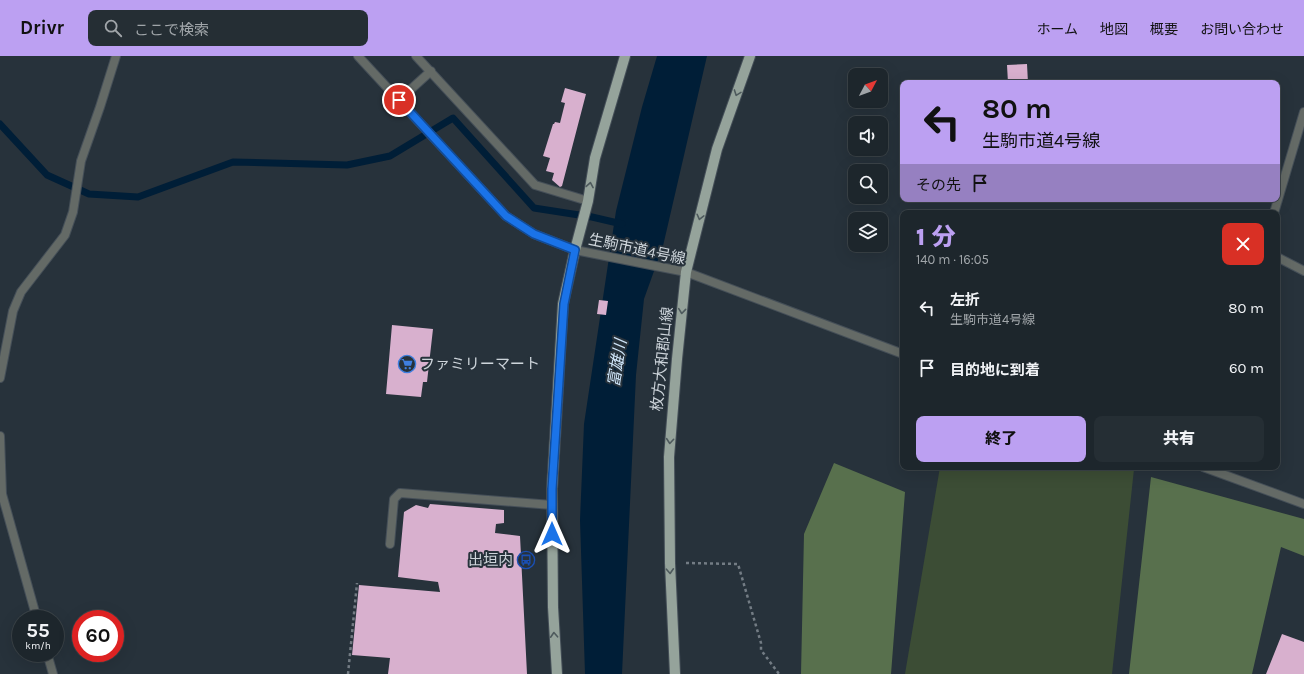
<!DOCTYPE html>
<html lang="ja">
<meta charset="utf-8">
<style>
body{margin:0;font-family:Karla,"Noto Sans JP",sans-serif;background:#252e34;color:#f1f3f6;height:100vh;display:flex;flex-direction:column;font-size:15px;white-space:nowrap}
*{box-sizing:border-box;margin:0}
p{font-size:13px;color:#a0a5a9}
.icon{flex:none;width:22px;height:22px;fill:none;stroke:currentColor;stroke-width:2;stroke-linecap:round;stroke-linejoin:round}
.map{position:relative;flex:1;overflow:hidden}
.details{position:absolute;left:900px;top:154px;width:380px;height:260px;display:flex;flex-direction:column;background:#1d262c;border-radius:8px;box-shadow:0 4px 16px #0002,0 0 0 1px #3b4348}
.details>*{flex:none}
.hud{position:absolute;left:900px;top:24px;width:380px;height:122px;border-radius:8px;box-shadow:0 4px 16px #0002,0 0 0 1px #3b4348;background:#bca0f2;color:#111;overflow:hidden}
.needle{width:26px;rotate:49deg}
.tools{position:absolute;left:848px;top:12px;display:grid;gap:8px}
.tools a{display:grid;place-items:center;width:40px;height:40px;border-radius:8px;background:#1d262c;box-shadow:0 4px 16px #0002,0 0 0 1px #3b4348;font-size:20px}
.speed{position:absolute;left:12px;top:554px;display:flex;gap:8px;font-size:20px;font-weight:700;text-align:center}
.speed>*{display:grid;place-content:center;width:52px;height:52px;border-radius:50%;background:#1d262c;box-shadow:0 4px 16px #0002,0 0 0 1px #3b4348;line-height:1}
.speed small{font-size:10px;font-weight:400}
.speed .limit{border:6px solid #d22;background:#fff;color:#111}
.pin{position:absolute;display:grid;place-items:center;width:34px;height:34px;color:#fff;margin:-17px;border:2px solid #fff;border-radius:50%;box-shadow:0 1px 4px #0007}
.me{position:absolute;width:44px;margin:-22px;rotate:0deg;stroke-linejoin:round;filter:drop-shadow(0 0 3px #0008)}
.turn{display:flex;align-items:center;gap:14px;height:84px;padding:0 16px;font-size:18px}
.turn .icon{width:52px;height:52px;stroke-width:2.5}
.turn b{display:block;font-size:28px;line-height:34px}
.then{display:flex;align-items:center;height:38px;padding:0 16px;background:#0003;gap:8px;font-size:15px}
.round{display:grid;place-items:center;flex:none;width:42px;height:42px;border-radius:8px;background:#252e34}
.summary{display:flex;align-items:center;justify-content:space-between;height:68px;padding:0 16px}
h1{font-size:24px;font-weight:800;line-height:30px;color:#bca0f2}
.primary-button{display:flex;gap:8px;margin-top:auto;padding:8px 16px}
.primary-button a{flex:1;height:46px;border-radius:8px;background:#bca0f2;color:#111;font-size:16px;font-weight:800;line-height:46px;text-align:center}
.primary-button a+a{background:#252e34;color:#f1f3f6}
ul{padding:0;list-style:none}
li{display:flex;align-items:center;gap:12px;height:60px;padding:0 16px}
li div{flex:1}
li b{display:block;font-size:15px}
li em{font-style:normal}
header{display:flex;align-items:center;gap:24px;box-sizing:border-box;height:56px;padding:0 20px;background:#bca0f2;color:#111}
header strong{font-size:19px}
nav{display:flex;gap:22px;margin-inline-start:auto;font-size:14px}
.search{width:280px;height:36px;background:#252e34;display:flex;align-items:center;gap:10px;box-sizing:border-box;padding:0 14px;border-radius:8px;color:#a0a5a9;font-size:15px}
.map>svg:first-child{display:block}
.green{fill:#3c4d35}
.forest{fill:#58704d}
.water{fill:#001e37}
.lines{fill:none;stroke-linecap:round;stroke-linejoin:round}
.stream{stroke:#001e37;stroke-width:7}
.building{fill:#d8b0ce}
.service-casing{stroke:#454f58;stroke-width:10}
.minor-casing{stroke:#454f58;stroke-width:10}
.tertiary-casing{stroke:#454f58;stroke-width:10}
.primary-casing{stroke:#454f58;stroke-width:12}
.path{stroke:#737c84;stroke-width:2.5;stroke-dasharray:3 3;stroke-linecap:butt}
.service{stroke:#646a66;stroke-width:8}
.minor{stroke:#646a66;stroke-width:8}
.tertiary{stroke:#646a66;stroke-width:8}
.primary{stroke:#95a39b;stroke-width:10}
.oneway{stroke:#4e5a5d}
.route-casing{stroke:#114b97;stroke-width:10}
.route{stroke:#1a73e8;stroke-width:7}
.labels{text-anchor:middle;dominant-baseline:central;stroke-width:4;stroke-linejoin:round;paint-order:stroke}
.street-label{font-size:15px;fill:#cdd4da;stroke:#27323b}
.poi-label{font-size:15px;fill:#cdd4da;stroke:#27323b;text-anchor:start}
.water-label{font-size:16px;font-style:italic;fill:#d0e6fa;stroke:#27323b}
</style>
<header>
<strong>Drivr</strong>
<div class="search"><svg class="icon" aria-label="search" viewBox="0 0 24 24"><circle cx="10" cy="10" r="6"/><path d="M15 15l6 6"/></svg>ここで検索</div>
<nav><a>ホーム</a><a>地図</a><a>概要</a><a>お問い合わせ</a></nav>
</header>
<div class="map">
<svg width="1304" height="618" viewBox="0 0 1304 618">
<rect width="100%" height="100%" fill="#27323b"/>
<path class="green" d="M940,411H1130L1134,413L1112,618H905Z"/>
<path class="forest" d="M834,407L905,436L891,618H801L804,478Z
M1151,421L1304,463V500L1281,491L1252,618H1129Z"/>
<path class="water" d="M657,0H707L663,190L644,243L636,319L622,618H585L580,464L584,368L616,155L642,51Z"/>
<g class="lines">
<path class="stream" d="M0,68L47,119L89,138L138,141L233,106L347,109L390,100L453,62L534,152L592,161L622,168"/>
</g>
<path class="building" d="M1027,8L1028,27H1008L1007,9Z
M565,32L586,38L562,130L560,131L552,124L554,117L546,115L550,102L543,100L553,68H554L555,66L560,67L565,47L561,46Z
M599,244L608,245L606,259L597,258Z
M392,269L433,273L427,326H423L421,341L386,338Z
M430,448L504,454V467L496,468L495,477L520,480L527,618H388L390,602L352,599L359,529L440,536L438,526L398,521L404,456L416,449L428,452Z
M1282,578L1304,586V618H1266Z"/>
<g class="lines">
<defs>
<path id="service" d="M390,488L394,443L400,437L552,449"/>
<path id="minor" d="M416,0L535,129L588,145
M399,44L431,15
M1274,157L1304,56
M1277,201L1304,215
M0,322L13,255L21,236L65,179L73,156L81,105L100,51L116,0
M0,380L2,438L37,563
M47,597L53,618"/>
<path id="tertiary" d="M358,0L506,160L534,178L575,194L686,216L903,298
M1203,411L1304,448"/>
<path id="primary" d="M557,618L553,551L552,433L563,248L575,194L588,145L595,102L625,0
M675,618L670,507L669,401L677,303L686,216L717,93L750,0"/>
</defs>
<use href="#service" class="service-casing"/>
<use href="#minor" class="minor-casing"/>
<use href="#tertiary" class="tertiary-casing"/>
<use href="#primary" class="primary-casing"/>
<path class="path" d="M686,507L738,508L761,587V594L779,618
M348,618L357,527"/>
<use href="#service" class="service"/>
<use href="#minor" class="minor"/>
<use href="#tertiary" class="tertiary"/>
<use href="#primary" class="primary"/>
</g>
<defs><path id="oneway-chevron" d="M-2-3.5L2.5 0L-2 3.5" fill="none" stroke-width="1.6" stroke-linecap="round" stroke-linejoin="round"/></defs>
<g class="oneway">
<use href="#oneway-chevron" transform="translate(737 37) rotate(110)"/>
<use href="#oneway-chevron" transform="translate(590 129) rotate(-80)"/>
<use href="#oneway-chevron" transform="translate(700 161) rotate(104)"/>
<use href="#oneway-chevron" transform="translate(682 255) rotate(96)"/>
<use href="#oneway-chevron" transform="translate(670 385) rotate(95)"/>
<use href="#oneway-chevron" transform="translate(670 515) rotate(87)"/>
<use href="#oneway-chevron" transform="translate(554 579) rotate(-93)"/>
</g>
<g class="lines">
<defs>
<path id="route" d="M399,44L506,160L534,178L575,194L564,248L552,433V478"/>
</defs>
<use href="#route" class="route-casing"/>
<use href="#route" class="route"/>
</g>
<defs>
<symbol id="supermarket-ring" viewBox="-11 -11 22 22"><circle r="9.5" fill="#27323b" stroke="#3f7fe0" stroke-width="1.5"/><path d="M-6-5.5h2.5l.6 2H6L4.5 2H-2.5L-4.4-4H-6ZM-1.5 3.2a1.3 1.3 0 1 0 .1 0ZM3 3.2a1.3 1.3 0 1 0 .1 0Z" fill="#3f7fe0"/></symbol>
<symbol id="bus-ring" viewBox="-11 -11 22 22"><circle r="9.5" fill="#27323b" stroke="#1a4fb4" stroke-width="1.5"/><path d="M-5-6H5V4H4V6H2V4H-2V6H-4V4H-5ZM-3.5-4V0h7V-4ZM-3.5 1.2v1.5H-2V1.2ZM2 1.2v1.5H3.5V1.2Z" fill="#1a4fb4"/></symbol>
</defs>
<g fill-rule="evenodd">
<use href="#supermarket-ring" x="397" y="298" width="20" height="20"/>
<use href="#bus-ring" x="516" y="494" width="20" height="20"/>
</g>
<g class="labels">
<g class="street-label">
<text transform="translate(637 193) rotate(12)">生駒市道4号線</text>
<text transform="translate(662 303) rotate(-84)">枚方大和郡山線</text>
</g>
<g class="poi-label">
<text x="420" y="308">ファミリーマート</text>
<text x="513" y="504" text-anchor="end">出垣内</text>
</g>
<g class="water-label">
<text transform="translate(617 307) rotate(-81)">富雄川</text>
</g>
</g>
</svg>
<div class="tools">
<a><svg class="needle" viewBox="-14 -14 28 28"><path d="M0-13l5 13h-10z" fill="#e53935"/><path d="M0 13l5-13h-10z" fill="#a0a5a9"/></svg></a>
<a><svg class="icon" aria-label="sound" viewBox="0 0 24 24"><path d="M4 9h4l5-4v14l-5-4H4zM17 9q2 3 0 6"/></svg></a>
<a><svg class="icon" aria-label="search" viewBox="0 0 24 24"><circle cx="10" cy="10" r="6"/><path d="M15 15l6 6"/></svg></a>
<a><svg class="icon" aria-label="layers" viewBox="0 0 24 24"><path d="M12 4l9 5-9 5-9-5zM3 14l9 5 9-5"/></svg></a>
</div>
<div class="speed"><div>55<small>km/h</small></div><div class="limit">60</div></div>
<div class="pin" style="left:399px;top:44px;background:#d93025"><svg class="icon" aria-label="arrive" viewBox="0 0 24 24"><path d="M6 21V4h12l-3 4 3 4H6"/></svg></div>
<svg class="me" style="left:552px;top:478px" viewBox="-20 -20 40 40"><path d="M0-17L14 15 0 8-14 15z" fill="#1a73e8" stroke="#fff" stroke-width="4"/></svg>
<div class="hud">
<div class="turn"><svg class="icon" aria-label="left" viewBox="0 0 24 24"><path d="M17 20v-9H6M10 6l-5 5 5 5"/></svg><div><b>80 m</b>生駒市道4号線</div></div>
<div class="then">その先<svg class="icon" aria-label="arrive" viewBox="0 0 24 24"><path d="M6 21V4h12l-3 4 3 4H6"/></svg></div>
</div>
<section class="details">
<div class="summary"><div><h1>1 分</h1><p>140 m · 16:05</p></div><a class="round" style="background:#d93025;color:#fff"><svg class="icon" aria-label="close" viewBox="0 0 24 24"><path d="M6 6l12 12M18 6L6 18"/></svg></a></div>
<ul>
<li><svg class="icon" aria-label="left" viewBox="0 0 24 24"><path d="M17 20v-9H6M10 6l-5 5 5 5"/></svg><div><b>左折</b><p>生駒市道4号線</p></div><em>80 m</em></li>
<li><svg class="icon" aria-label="arrive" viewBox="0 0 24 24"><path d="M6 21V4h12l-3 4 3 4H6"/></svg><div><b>目的地に到着</b></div><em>60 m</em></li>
</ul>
<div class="primary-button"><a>終了</a><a>共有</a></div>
</section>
</div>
